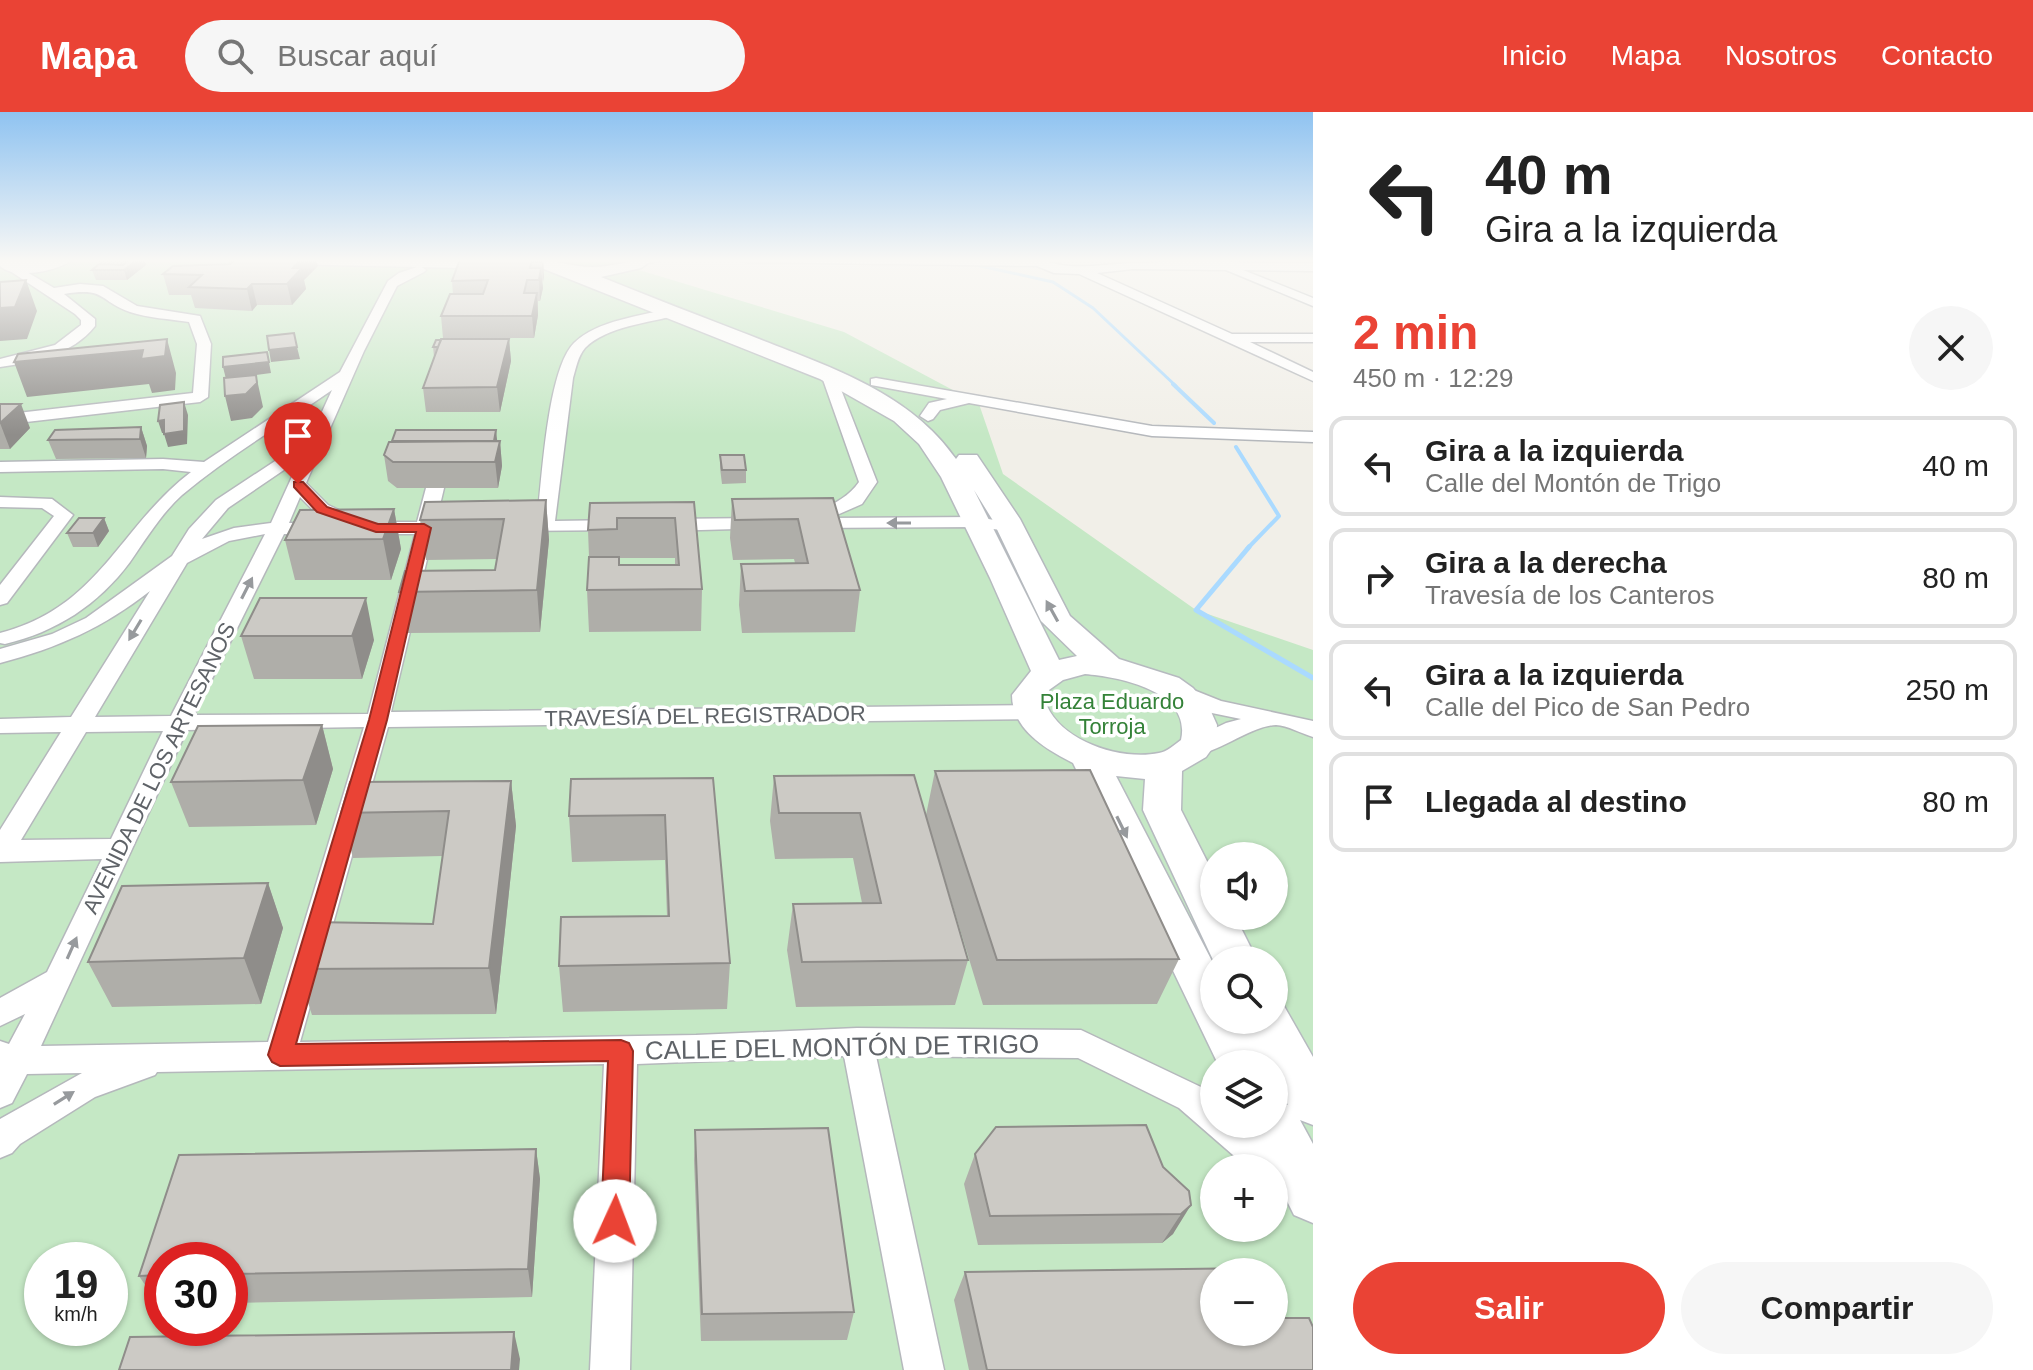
<!DOCTYPE html>
<html lang="es">
<meta charset="utf-8">
<style>
body{margin:0;font-family:Helvetica,sans-serif;background:#f6f6f6;color:#222;height:100vh;display:flex;flex-direction:column;font-size:30px;white-space:nowrap}
*{box-sizing:border-box;margin:0}
p{font-size:26px;color:#767676}
.icon{flex:none;width:44px;height:44px;fill:none;stroke:currentColor;stroke-width:2;stroke-linecap:round;stroke-linejoin:round}
.map{position:relative;flex:1;overflow:hidden}
.sheet{display:flex;flex-direction:column;background:#fff;width:720px}
.sheet>*{flex:none}
.guide{background:#fff;color:#222;overflow:hidden}
.fabs{position:absolute;left:1200px;top:730px;display:grid;gap:16px}
.fabs a{display:grid;place-items:center;width:88px;height:88px;border-radius:50%;background:#fff;box-shadow:0 2px 6px #0004;font-size:40px}
.speed{position:absolute;left:24px;top:1130px;display:flex;gap:16px;font-size:40px;font-weight:700;text-align:center}
.speed>*{display:grid;place-content:center;width:104px;height:104px;border-radius:50%;background:#fff;box-shadow:0 2px 6px #0004;line-height:1}
.speed small{font-size:20px;font-weight:400}
.speed .limit{border:12px solid #d22;background:#fff;color:#111}
.pin{position:absolute;display:grid;place-items:center;width:68px;height:68px;color:#fff;margin:-82px -34px;border-radius:50% 50% 50% 0;rotate:-45deg;box-shadow:0 0 8px #0007}
.pin .icon{rotate:45deg}
.me{position:absolute;width:88px;margin:-44px;rotate:2deg;stroke-linejoin:round;filter:drop-shadow(0 0 6px #0008)}
.turn{display:flex;align-items:center;gap:28px;height:168px;padding:0 40px;font-size:36px}
.turn .icon{width:104px;height:104px;stroke-width:2.5}
.turn b{display:block;font-size:56px;line-height:68px}
.round{display:grid;place-items:center;flex:none;width:84px;height:84px;border-radius:42px;background:#f6f6f6}
.overview{display:flex;align-items:center;justify-content:space-between;height:136px;padding:0 40px}
h1{font-size:48px;font-weight:700;line-height:60px;color:#ea4335}
.button{display:flex;gap:16px;margin-top:auto;padding:16px 40px}
.button a{flex:1;height:92px;border-radius:48px;background:#ea4335;color:#fff;font-size:32px;font-weight:700;line-height:92px;text-align:center}
.button a+a{background:#f6f6f6;color:#222}
ul{padding:0;list-style:none}
li{display:flex;align-items:center;gap:24px;height:100px;margin:0 16px 12px;padding:0 24px;border:4px solid #e0e0e0;border-radius:16px}
li div{flex:1}
li b{display:block;font-size:30px}
li em{font-style:normal}
header{display:flex;align-items:center;gap:48px;box-sizing:border-box;height:112px;padding:0 40px;background:#ea4335;color:#fff}
header strong{font-size:38px}
nav{display:flex;gap:44px;margin-inline-start:auto;font-size:28px}
.search{width:560px;height:72px;background:#f6f6f6;display:flex;align-items:center;gap:20px;box-sizing:border-box;padding:0 28px;border-radius:44px;color:#767676;font-size:30px}
main{display:flex;flex:1;min-height:0}
.map>svg:first-child{display:block}
.green{fill:#c5e8c5;fill-rule:evenodd}
.lines{fill:none;stroke-linecap:round;stroke-linejoin:round}
.stream-far2{stroke:#aadaff;stroke-width:3}
.stream-far1{stroke:#aadaff;stroke-width:4}
.stream{stroke:#aadaff;stroke-width:5}
.street-casing{stroke:#b5b8bc;stroke-width:3}
.secondary-casing{stroke:#b6babf;stroke-width:3}
.street{fill:#fff;fill-rule:evenodd}
.secondary{fill:#fff;fill-rule:evenodd}
.wall{fill:#afaea9;fill-rule:evenodd}
.shaded-wall{fill:#8f8d8a}
.building{fill:#cccac5;stroke:#8f8d8a;stroke-width:2}
.oneway{fill:#979a9d}
.route{fill:#ea4335;stroke:#982c22;stroke-width:2}
.labels{text-anchor:middle;dominant-baseline:central;stroke-width:7;stroke-linejoin:round;paint-order:stroke}
.park-label{font-size:22px;fill:#348238;stroke:#fff}
.street-label{font-size:22px;fill:#5f6368;stroke:#fff}
.near-street-label{font-size:26px;fill:#5f6368;stroke:#fff}
</style>
<header>
<strong>Mapa</strong>
<div class="search"><svg class="icon" aria-label="search" viewBox="0 0 24 24"><circle cx="10" cy="10" r="6"/><path d="M15 15l6 6"/></svg>Buscar aquí</div>
<nav><a>Inicio</a><a>Mapa</a><a>Nosotros</a><a>Contacto</a></nav>
</header>
<main>
<div class="map">
<svg width="1313" height="1258" viewBox="0 0 1313 1258">
<rect width="100%" height="100%" fill="#f1efe8"/>
<path class="green" d="M0,147H626L616,151L844,220L979,292L1003,362L1196,498L1313,538V1258H0ZM1214,744H1274V804H1214ZM1214,848H1274V908H1214ZM1214,952H1274V1012H1214ZM1214,1056H1274V1116H1214ZM42,1148H110V1216H42ZM162,1148H230V1216H162ZM1214,1160H1274V1220H1214Z"/>
<g class="lines">
<path class="stream-far2" d="M976,153L1053,170L1093,196L1176,274"/>
<path class="stream-far1" d="M1173,272L1214,311
M1236,335L1279,404L1247,437"/>
<path class="stream" d="M1249,435L1196,498L1313,566"/>
<defs>
<path id="street" d="M673,147L645,151L639,148L640,147Z
M739,147H1040C1071,160 1100,152 1132,151C1192,148 1253,151 1313,151V159L1243,158L1313,186V194L1226,158L1133,157L1097,161L1232,222H1313V230H1250L1313,260V269L1079,162L1054,161L1037,154L745,150Z
M7,153H15L54,176L80,172L103,174L137,194L200,204L211,232L208,285L200,290L0,313V303L193,281L197,232L189,210C170,207 148,206 130,200C98,189 107,175 64,182L95,207V214C72,243 35,250 0,255V247L55,233L81,213V208L75,202L7,157Z
M420,154L426,158L424,160L397,174L364,239L306,371L328,393L360,408L351,413L316,401L300,385L289,411H320L329,417L320,423L284,422L194,603L368,602L415,422H365L356,416L365,410H417L426,376L435,371L444,376L436,410H452L461,416L452,422H433L391,600L1032,593L1040,595L1044,600L1040,605L1032,607L388,615L300,930L696,923L857,916L1081,918L1203,976L1214,985V1012H1246L1286,1044L1292,1056L1286,1068L1274,1072V1056H1248L1179,996L1078,946L876,944L944,1258H904L844,944L637,952L630,1258H590L604,952L157,960L155,963L95,985L20,1032L12,1041L0,1046V1007L82,961L27,962L12,991L0,996V929L9,932L25,902L0,914V886L47,860L102,747L0,750V718L61,620L0,621V607L71,605L150,479C104,515 58,536 0,551V537L52,522L86,506L172,444L189,417L216,388L310,326L332,278C282,313 228,344 182,383C161,402 146,427 130,450C98,493 56,520 5,532L0,531V521C100,495 118,416 191,360L163,357L0,360V350L163,347L204,350L340,260L388,169L399,161ZM300,347L271,411L234,416L202,427L228,396ZM265,422L171,604L95,605L187,451L229,429ZM364,615L268,930L41,934L187,618ZM163,619L111,727L21,728L86,620Z
M672,196L678,200L677,203C649,211 607,214 585,236C578,244 576,256 573,266L555,409L620,408L629,414L627,418L510,419L508,415L510,411L537,409C542,369 547,258 574,231C597,208 642,204 672,196Z
M828,258L835,262L877,370L862,392L830,406L977,405L1017,412L1019,416L1017,420L977,415L803,416L800,412C818,396 844,392 859,370L821,262Z
M876,266L1152,314L1313,320V330L1152,324L969,291L940,298L933,307L928,309L920,304L929,291L947,287L871,273V267Z
M0,385L52,387L73,403L7,491L0,493V473L54,404L42,396L0,395Z
M764,406L770,408L773,412L770,416L665,419L656,413L665,407Z
M1176,571L1221,589L1313,609V625C1302,622 1287,613 1276,613C1248,614 1211,648 1186,642L1183,636L1186,630L1226,611L1241,607L1207,600L1168,583L1165,578L1168,573Z"/>
<path id="secondary" d="M0,147H73C60,159 14,168 0,154Z
M277,147H510L517,152L508,157L285,152Z
M531,147C552,147 571,155 592,155C614,155 633,147 654,147L641,156L601,165C650,185 700,204 749,223C824,253 908,278 956,347L959,343H977L1020,407L1070,504L1119,547L1179,566L1193,576L1209,595L1217,613L1216,631L1206,645L1182,659L1181,698L1214,763V804H1235L1257,848H1214V850L1143,698L1145,667L1116,664L1214,853V908H1274V891L1284,894L1313,945V1013L1300,1008L1313,1032V1111L1294,1103L1274,1063V1056H1270L1249,1012H1274V988L1288,993L1274,967V952H1218L1073,651C1045,637 1012,617 1012,583L1031,559L990,466L941,365L919,332L894,309L820,267L544,157ZM974,378L992,407L1041,509L1077,544L1059,548ZM1085,562C1120,565 1192,579 1181,628C1174,633 1167,640 1159,641C1122,649 1063,630 1047,594L1049,578L1063,568Z"/>
</defs>
<use href="#street" class="street-casing"/>
<use href="#secondary" class="secondary-casing"/>
<use href="#street" class="street"/>
<use href="#secondary" class="secondary"/>
</g>
<path class="wall" d="M98,147H144L146,153L127,168H96L92,158L100,152Z
M228,147H316L318,154L304,168L306,177L292,193H257L252,199L195,196L191,183H169L163,162L229,152Z
M543,147L544,165L542,170L543,176L540,189H538V203L534,226H443L441,204L453,182L452,169Z
M509,227L511,249L500,300H426L423,276L434,245L433,235Z
M0,292L30,316L10,337H0Z
M141,315L147,334L146,346L56,347L48,328Z
M500,329L502,354L498,376H397L388,369L384,343Z
M720,343L746,358V371L722,372L720,356Z
M833,386L860,478L855,520L742,521L739,493L741,452L795,451L794,447L733,448L730,426L732,387Z
M546,388L549,428L540,520L407,521L399,480L495,458L497,447L426,448L420,408Z
M694,390L702,477L701,519L589,520L587,478L589,445L588,418L590,391ZM619,446H675V453H619Z
M394,397L401,437L391,468H295L285,428Z
M104,406L109,419L98,435H73L67,421Z
M260,486L374,528L362,567H254L241,524Z
M322,613L333,657L316,713L189,715L171,670Z
M935,659L1179,847L1157,892L983,893L939,748L968,848L955,893L796,895L787,838L793,792L862,791L853,746L775,747L770,709L774,664L926,703Z
M713,666L730,851L727,897L563,900L559,854L667,804L665,748L572,750L569,704Z
M511,669L516,714L496,902L312,903L297,857L433,812L443,744L353,746L341,701Z
M268,771L283,816L261,892L112,895L88,850Z
M695,1018L854,1200L847,1228L701,1229L694,1048Z
M536,1037L540,1067L532,1185L230,1191V1148H162V1192H158L139,1164L179,1043Z
M975,1042L1163,1055L1189,1079L1173,1122L1162,1131L978,1133L964,1072Z
M965,1160L1278,1206L1313,1258H969L954,1188Z"/>
<path class="shaded-wall" d="M138,147H144L146,153L127,168L124,158Z
M301,147H316L318,154L304,168L306,177L292,193L287,172L293,156Z
M543,147L544,165L543,170L542,150Z
M541,156L543,176L540,189L539,168Z
M26,168L37,199L27,227L0,229V196Z
M252,172L257,193L252,199L247,177Z
M537,181L538,203L534,226L532,204Z
M167,227L176,261L175,278L152,281L149,272L27,285L14,250Z
M509,227L511,249L500,300L497,275Z
M297,235L300,247L271,250L269,238Z
M267,240L271,261L256,263L263,295L252,306L231,309L225,284L226,267L223,255Z
M184,290L188,303L187,332L168,335L164,322Z
M21,292L30,316L10,337L0,311Z
M164,308L168,321H162L158,309Z
M141,315L147,334L146,346L140,327Z
M496,318L498,336L500,329L502,354L498,376L493,330Z
M546,388L549,428L540,520L537,478Z
M394,397L401,437L391,468L383,427Z
M104,406L109,419L98,435L93,421Z
M366,486L374,528L362,567L352,524Z
M322,613L333,657L316,713L303,668Z
M511,669L516,714L496,902L489,856Z
M268,771L283,816L261,892L244,846Z
M536,1037L540,1067L532,1185L528,1157Z
M1191,1093L1173,1122L1162,1131L1181,1102Z
M514,1220L520,1247L519,1258H511Z"/>
<path class="building" d="M127,147H138L124,158H92L99,152L123,153L130,147Z
M233,147H301L293,156H302L287,172H252L247,177L189,175L202,163L163,162L173,154L230,152L236,147Z
M460,147H543L542,150H531L530,156H541L539,168H527L524,181H537L532,204H441L450,182H483L488,168L452,169Z
M26,168L15,195L0,196V170Z
M294,221L297,235L269,238L267,224Z
M167,227L165,244L141,247L143,238L14,250L18,242Z
M441,227H509L497,275L423,276Z
M436,228H441L438,235H433Z
M267,240L269,250L223,255V245Z
M256,263L257,271L246,282L225,284L224,266Z
M184,290V319L164,322V308L158,309L160,293Z
M0,292H21L0,311Z
M141,315L140,327L48,328L55,318Z
M396,318H496L494,329H392Z
M500,329L495,350H393L384,343L389,330Z
M720,343H744L746,358H722Z
M833,386L860,478L745,479L741,452L808,451L798,407L735,408L732,387Z
M546,388L537,478L399,480L405,459L495,458L504,407L420,408L425,390Z
M694,390L702,477L587,478L589,445H619V453H679L675,406H617V417L588,418L590,391Z
M394,397L383,427L285,428L300,398Z
M79,406H104L93,421H67Z
M260,486H366L352,524H241Z
M322,613L303,668L171,670L198,614Z
M1090,658L1179,847L997,848L935,659Z
M914,663L968,848L802,850L793,792L881,791L860,701H779L774,664Z
M713,666L730,851L559,854L561,805L669,804L665,703L569,704L571,667Z
M511,669L489,856L297,857L311,810L433,812L449,699L341,701L350,670Z
M268,771L244,846L88,850L122,774Z
M1146,1013L1163,1055L1189,1079L1191,1093L1181,1102L990,1104L975,1042L996,1015Z
M828,1016L854,1200L702,1202L695,1018Z
M536,1037L528,1157L230,1162V1148H162V1163L139,1164L179,1043Z
M1257,1156L1258,1160H1214V1220H1274V1197L1278,1206H1309L1313,1215V1258H987L965,1160Z
M514,1220L511,1258H119L130,1225Z"/>
<defs><path id="oneway-solid" d="M-6-.8H1V-3.2L6.5 0L1 3.2V.8H-6Z" transform="scale(2)"/></defs>
<g class="oneway">
<use href="#oneway-solid" transform="translate(899 411) rotate(180)"/>
<use href="#oneway-solid" transform="translate(247 476) rotate(-63)"/>
<use href="#oneway-solid" transform="translate(1052 499) rotate(-119)"/>
<use href="#oneway-solid" transform="translate(135 518) rotate(121)"/>
<use href="#oneway-solid" transform="translate(1122 715) rotate(64)"/>
<use href="#oneway-solid" transform="translate(72 836) rotate(-66)"/>
<use href="#oneway-solid" transform="translate(64 986) rotate(-32)"/>
</g>
<linearGradient id="sky" x2="0" y2="1"><stop stop-color="#8fc3f1"/><stop offset="0.46" stop-color="#f9f8f5"/><stop offset="1" stop-color="#f9f8f5" stop-opacity="0"/></linearGradient>
<rect width="1313" height="323" fill="url(#sky)"/>
<path class="route" d="M294,370H303L327,395L378,412H424L431,416L387,608L296,932L621,928L629,931L633,939L629,1109L625,1118L615,1122L605,1118L601,1109L608,949L280,954L272,950L268,943L369,608L416,420H376L317,400L294,375Z"/>
<g class="labels">
<g class="park-label">
<text x="1112" y="589">Plaza Eduardo<tspan x="1112" dy="25">Torroja</tspan></text>
</g>
<g class="street-label">
<text transform="translate(705 604) rotate(-1)">TRAVESÍA DEL REGISTRADOR</text>
<text transform="translate(159 656) rotate(-64)">AVENIDA DE LOS ARTESANOS</text>
</g>
<g class="near-street-label">
<text transform="translate(842 935) rotate(-1)">CALLE DEL MONTÓN DE TRIGO</text>
</g>
</g>
</svg>
<div class="fabs">
<a><svg class="icon" aria-label="sound" viewBox="0 0 24 24"><path d="M4 9h4l5-4v14l-5-4H4zM17 9q2 3 0 6"/></svg></a>
<a><svg class="icon" aria-label="search" viewBox="0 0 24 24"><circle cx="10" cy="10" r="6"/><path d="M15 15l6 6"/></svg></a>
<a><svg class="icon" aria-label="layers" viewBox="0 0 24 24"><path d="M12 4l9 5-9 5-9-5zM3 14l9 5 9-5"/></svg></a>
<a>+</a>
<a>−</a>
</div>
<div class="speed"><div>19<small>km/h</small></div><div class="limit">30</div></div>
<div class="pin" style="left:298px;top:372px;background:#d93025"><svg class="icon" aria-label="arrive" viewBox="0 0 24 24"><path d="M6 21V4h12l-3 4 3 4H6"/></svg></div>
<svg class="me" style="left:615px;top:1109px" viewBox="-20 -20 40 40"><circle r="19" fill="#fff"/><path d="M0-13L10 11 0 6-10 11z" fill="#ea4335"/></svg>
</div>
<section class="sheet">
<div class="guide">
<div class="turn"><svg class="icon" aria-label="left" viewBox="0 0 24 24"><path d="M17 20v-9H6M10 6l-5 5 5 5"/></svg><div><b>40 m</b>Gira a la izquierda</div></div>
</div>
<div class="overview"><div><h1>2 min</h1><p>450 m · 12:29</p></div><a class="round"><svg class="icon" aria-label="close" viewBox="0 0 24 24"><path d="M6 6l12 12M18 6L6 18"/></svg></a></div>
<ul>
<li><svg class="icon" aria-label="left" viewBox="0 0 24 24"><path d="M17 20v-9H6M10 6l-5 5 5 5"/></svg><div><b>Gira a la izquierda</b><p>Calle del Montón de Trigo</p></div><em>40 m</em></li>
<li><svg class="icon" aria-label="right" viewBox="0 0 24 24"><path d="M7 20v-9h11M14 6l5 5-5 5"/></svg><div><b>Gira a la derecha</b><p>Travesía de los Canteros</p></div><em>80 m</em></li>
<li><svg class="icon" aria-label="left" viewBox="0 0 24 24"><path d="M17 20v-9H6M10 6l-5 5 5 5"/></svg><div><b>Gira a la izquierda</b><p>Calle del Pico de San Pedro</p></div><em>250 m</em></li>
<li><svg class="icon" aria-label="arrive" viewBox="0 0 24 24"><path d="M6 21V4h12l-3 4 3 4H6"/></svg><div><b>Llegada al destino</b></div><em>80 m</em></li>
</ul>
<div class="button"><a>Salir</a><a>Compartir</a></div>
</section>
</main>
